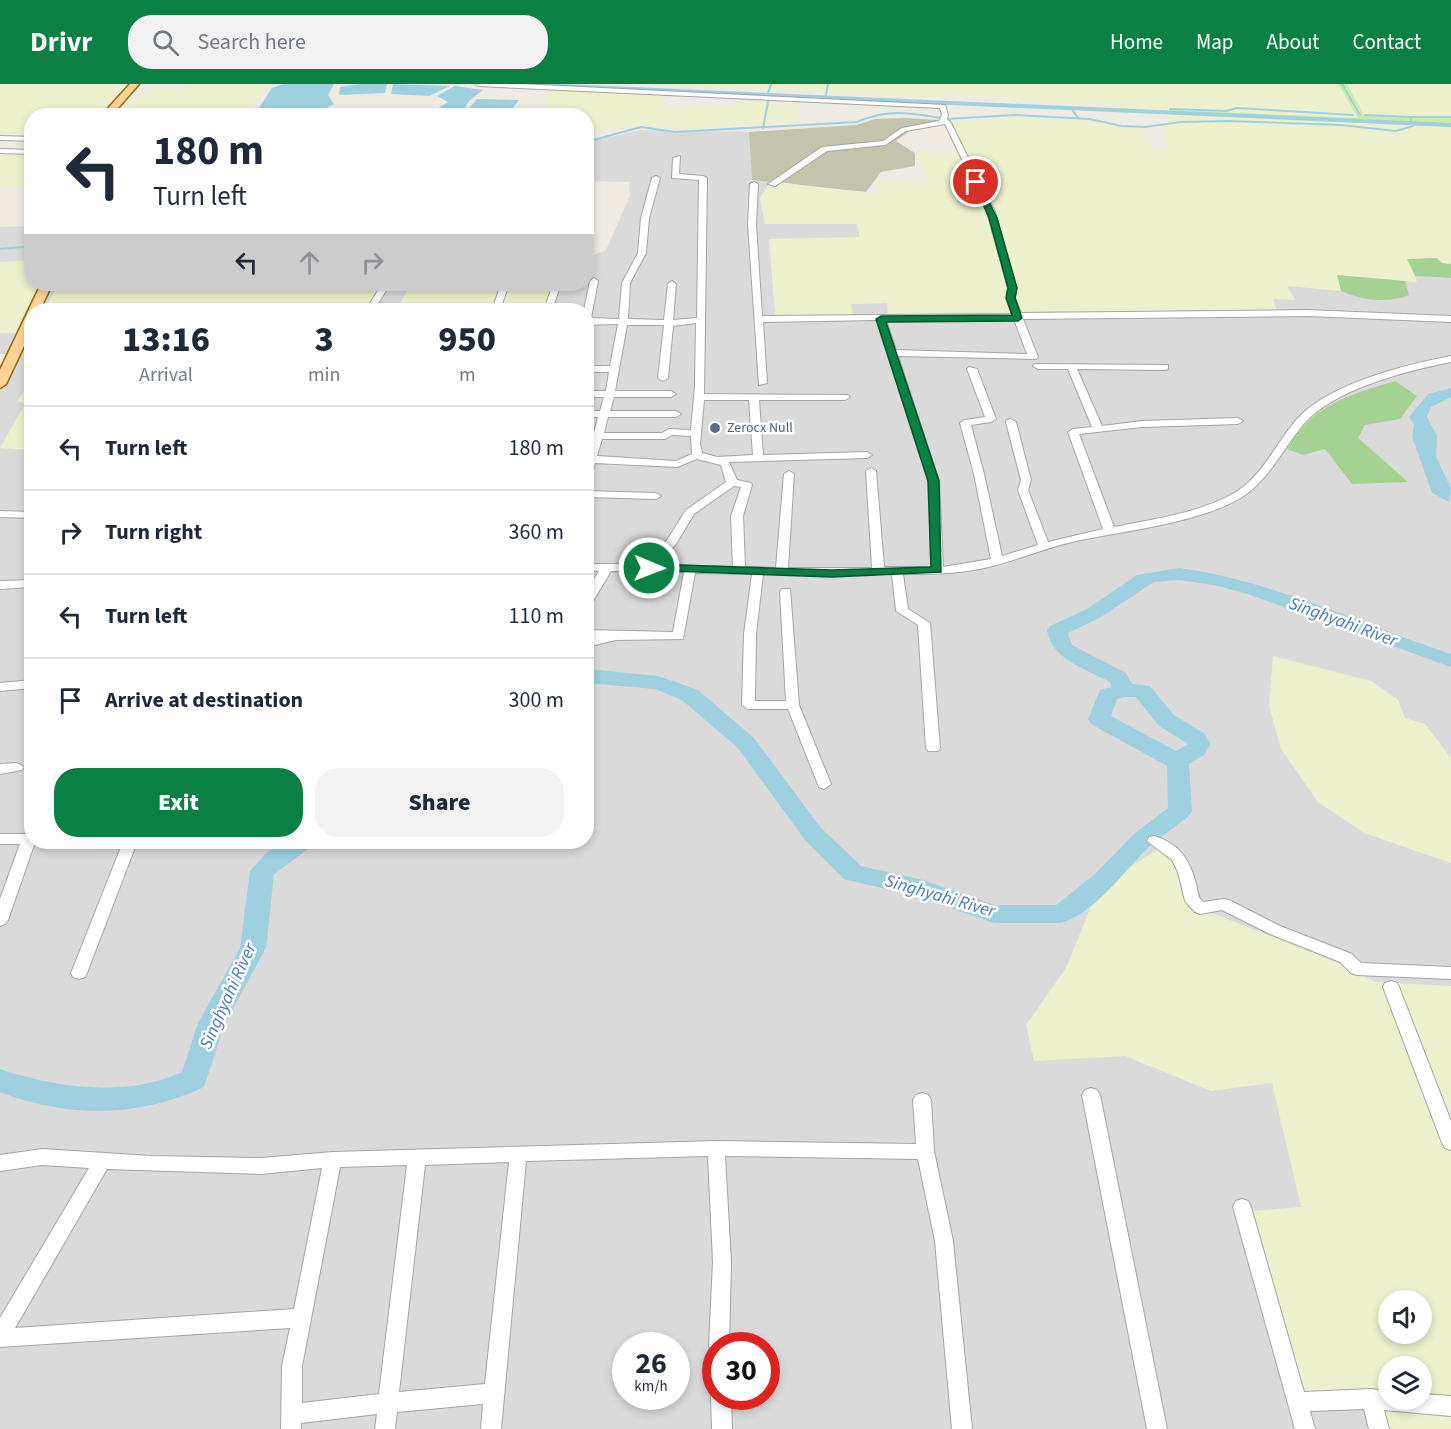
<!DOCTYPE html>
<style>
body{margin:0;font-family:"Source Sans 3",sans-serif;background:#f2f2f3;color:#1f2937;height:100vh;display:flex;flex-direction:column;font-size:22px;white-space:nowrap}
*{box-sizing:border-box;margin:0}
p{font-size:20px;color:#747a83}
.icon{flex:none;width:33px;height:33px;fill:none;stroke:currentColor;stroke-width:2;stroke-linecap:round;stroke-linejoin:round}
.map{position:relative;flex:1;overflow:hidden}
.panel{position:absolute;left:24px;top:219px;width:570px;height:546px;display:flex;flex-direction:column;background:#fff;border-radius:24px;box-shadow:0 3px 9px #0003}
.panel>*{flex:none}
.banner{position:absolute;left:24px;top:24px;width:570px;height:183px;border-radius:24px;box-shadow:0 3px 9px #0003;background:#fff;color:#1f2937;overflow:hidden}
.fabs{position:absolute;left:1378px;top:1206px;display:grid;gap:12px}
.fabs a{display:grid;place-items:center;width:54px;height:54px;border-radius:50%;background:#fff;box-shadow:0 3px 9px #0003;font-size:30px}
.speed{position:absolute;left:612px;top:1248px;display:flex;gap:12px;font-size:30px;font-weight:700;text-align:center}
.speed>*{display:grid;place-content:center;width:78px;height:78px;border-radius:50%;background:#fff;box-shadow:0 3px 9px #0003;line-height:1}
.speed small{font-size:15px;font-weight:400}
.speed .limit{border:9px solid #d22;background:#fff;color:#111}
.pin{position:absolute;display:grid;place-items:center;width:51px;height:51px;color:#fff;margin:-26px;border:3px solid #fff;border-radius:50%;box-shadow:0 2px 6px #0007}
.me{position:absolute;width:66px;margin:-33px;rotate:91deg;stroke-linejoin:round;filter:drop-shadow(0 0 4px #0008)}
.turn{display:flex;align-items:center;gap:21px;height:126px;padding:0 30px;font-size:27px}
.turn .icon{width:78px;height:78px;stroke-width:2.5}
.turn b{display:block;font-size:42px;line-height:51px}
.lanes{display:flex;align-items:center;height:57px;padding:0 30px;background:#0003;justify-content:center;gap:30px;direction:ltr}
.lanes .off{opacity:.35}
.eta{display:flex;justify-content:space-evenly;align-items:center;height:102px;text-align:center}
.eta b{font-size:36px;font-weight:800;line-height:42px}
.action{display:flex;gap:12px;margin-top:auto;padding:12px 30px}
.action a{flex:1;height:69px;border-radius:24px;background:#0b8043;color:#fff;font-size:24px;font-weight:800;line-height:69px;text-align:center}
.action a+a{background:#f2f2f3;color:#1f2937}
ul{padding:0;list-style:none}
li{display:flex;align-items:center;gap:18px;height:84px;padding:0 30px;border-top:2px solid #e0e1e3}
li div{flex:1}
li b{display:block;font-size:22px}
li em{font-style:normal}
header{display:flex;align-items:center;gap:36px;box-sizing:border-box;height:84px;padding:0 30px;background:#0b8043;color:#fff}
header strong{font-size:28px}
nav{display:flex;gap:33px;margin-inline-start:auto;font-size:21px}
.search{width:420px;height:54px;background:#f2f2f3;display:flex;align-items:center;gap:15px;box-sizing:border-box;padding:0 21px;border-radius:24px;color:#747a83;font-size:22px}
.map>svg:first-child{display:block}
.residential{fill:#dbdada;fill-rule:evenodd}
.construction{fill:#c4c4ad}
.farmland{fill:#ecf0cc;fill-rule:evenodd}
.grass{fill:#c7eea4}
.forest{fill:#a5d294}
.water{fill:#9fd0e0}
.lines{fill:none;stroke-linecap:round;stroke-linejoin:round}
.stream{stroke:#9fd0e0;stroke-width:2}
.canal{fill:#9fd0e0;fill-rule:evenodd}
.river{fill:#9fd0e0;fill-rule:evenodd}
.minor-casing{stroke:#a4a4a4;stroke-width:2}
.major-casing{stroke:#976800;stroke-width:3}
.minor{fill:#fff;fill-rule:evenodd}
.major{fill:#ffd498;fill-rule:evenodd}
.route{fill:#0b8043;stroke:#07532c;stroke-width:1.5}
.service-dot{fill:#5c6f8a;stroke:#fff;stroke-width:2}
.labels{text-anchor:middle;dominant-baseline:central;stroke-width:5;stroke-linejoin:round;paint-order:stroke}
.far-service-label{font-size:14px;fill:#4e5e75;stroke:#fff;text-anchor:start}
.water-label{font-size:18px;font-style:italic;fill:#4379b4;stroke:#fff}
</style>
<header>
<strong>Drivr</strong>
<div class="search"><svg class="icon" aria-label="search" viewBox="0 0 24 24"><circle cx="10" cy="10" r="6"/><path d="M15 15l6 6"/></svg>Search here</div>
<nav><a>Home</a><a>Map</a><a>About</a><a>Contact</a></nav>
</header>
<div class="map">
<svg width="1451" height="1345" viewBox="0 0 1451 1345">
<rect width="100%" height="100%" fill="#efebe2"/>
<path class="residential" d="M641,46L749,48L752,96L771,97L760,114L765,140H857L860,153L769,156L853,232L851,220L888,219V232L1277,227L1273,215H1295L1286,201L1341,207L1337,191L1416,198L1415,192L1451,194V1345H0V281L9,270H0V143L31,142L32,200H58L45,226H78H32V758H586V226H543L553,200H586L587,174L606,166L630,112L629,98L587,97V58ZM1389,1216H1422V1250H1389ZM626,1262H676V1312H626ZM716,1262H766V1312H716ZM1389,1282H1422V1316H1389Z
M388,200H412L396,226H349L350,221H374Z
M161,219H206L201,226H153Z"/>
<path class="construction" d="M904,34L939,36L943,40L911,46L896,57L915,69V82L881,88L866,108L752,96L749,48L856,41L875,35Z"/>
<path class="farmland" d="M0,0H135L105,31L32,32L31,51L0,50Z
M191,0H276L267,2L245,30L117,31L131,14L142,13L153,4L185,5Z
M652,0H1338L1358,34L1169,26L949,10L930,13Z
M1347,0H1451V33L1365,31Z
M552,5L663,11L664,25H690L693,21L737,23L739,18L798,20L797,37L692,45L641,40L598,46L587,52L586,32H543L546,13Z
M1171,30L1451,43V180L1407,175L1417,198L1338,191L1341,207L1287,202L1295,216L1273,215L1277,228L888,233L887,219L851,220L853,233L775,232L769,155L860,153L857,140H765L760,114L771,97L876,111L879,110L875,96L931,100L920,79L919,69L955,68L945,40L1011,33L1084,37L1142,46L1151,65L1168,66L1163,44Z
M0,71H31V102L0,103Z
M31,176L32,200H41L19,249H0V178Z
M58,200H388L374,221H350L349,226H201L205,219H161L153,226H45Z
M412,200H553L543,226H443L441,218L430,219L427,226H396Z
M31,298V366L0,364L25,320L17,317Z
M1273,572L1371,597L1398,616L1405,634L1425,640L1451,674V779L1364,749L1318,718L1281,665L1269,622Z
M1161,763L1178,784L1188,824L1217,831L1336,878L1375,898L1451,902V1345H1385L1373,1307L1304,1309L1253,1127L1301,1123L1272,999L1211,1007L1125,972L1034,977L1026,941L1066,884L1099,803ZM1389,1216H1422V1250H1389ZM1389,1282H1422V1316H1389Z"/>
<path class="grass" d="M1338,0H1347L1364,31L1451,33V43L1171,30L1169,26L1358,34Z"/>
<path class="forest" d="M1437,174L1442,179L1451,180V194L1415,192L1407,175Z
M1337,191L1405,197L1409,211C1389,220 1361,216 1341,207Z
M1395,297L1417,312L1400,335L1365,341L1358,354L1408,398L1352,400L1325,365L1303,371L1287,365C1316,319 1346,312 1395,297Z"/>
<path class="water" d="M283,0H334L328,11L334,20L317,29L257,27L272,4Z
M358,0H387L385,9L339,11L340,3Z
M393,0L450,2L429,12L391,10Z
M455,2L483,6L469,17L460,31L430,29L448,18L437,12Z
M477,15L519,16L507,31H463Z
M1451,304V313L1431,323L1427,333L1437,352L1436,373L1451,404L1449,418L1432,409L1412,353L1414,341L1409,333L1428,310Z"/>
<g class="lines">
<path class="stream" d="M1342,0L1360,31
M768,9L771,0
M826,11L828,0
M1071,24L1078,34
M1170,25L1226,27L1237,24L1353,31
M1365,31L1410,33
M947,35L1014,31L1089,35L1122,42L1145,43L1181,38L1227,37L1341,41L1396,47L1413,42L1410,33H1451
M763,44L769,13
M586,58L641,43L675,48L857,38C888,24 910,29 942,34
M0,165L32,162"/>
<path class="canal" d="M518,0H566L1451,39V43L521,2Z"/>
<path class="river" d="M1179,484C1275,497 1360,540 1451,570V583L1248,510L1214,501L1179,496L1154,498L1101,533L1068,549L1072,561L1126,589L1132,600L1150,602L1174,631L1205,650L1210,660L1205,670L1189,680L1192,727L1188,733C1176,742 1163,751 1151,761C1125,785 1096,829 1061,839H994L919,813L844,795L805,756L738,664L682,616L655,605L598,600L586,602V589L598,586L658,592L698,606L754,654L821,744L861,782L923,796L995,821H1056L1095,790L1135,749L1168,724L1167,682L1091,640L1088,635L1100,606L1111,603L1110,598C1086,585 1051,575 1047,546L1050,542L1087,525L1137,491ZM1125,613H1136L1158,641L1188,660L1176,667L1111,632L1117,615Z
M285,758H314L310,764L274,790L266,864L225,939L204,1003C138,1034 68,1034 0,1008V985C59,1004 124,1014 182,988L198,939L240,864L250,787L267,768Z"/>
<defs>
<path id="minor" d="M475,0H520L945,21L948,31L947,35L951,39L995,128L1016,204L1015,214L1021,229L1308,226L1451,232V238L1308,232L1023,235L1038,273L1036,275L898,272L939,397L943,483L991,475L974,390L960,339L965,336L985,333L967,285L969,283L977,285L996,335L991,338L971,341L984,390L1002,472L1038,461L1018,406L1021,396L1006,338L1007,336L1011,335L1016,338L1031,396L1028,406L1048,458L1103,445L1068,348L1073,345L1092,343L1068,285H1038L1033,282L1035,280L1168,281V285L1165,286L1077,285L1102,342L1142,337L1238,334L1243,337L1238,340L1142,343L1079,350L1114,443C1154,435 1200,429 1236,408C1264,390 1276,359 1297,335C1330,299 1405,281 1451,272V278C1406,287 1333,305 1303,341C1283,364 1271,393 1245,411C1206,438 1123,447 1076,457C1045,464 1015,477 984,484C957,490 931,490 903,490L908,525L930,539L940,664L938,667H928L926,664L918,541L896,527L892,490H763L756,550L755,617H786L780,508L782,505H790L799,621L831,700L824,705L819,703L788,625H748L742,621L744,550L752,490L695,489L683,555L616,556L586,563V555L591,554H586V546L673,548L684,488L611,487L592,519L586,522V508L599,487L586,486V480H646L667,456L686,426L726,398L721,381L697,375L677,383L595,379L591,393L586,396V372L592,355H586V349H594L598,333H586V327H600L604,313H586V307H606L609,288H586V282H610L618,240L586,241V226H584L590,197L594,194L598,197L591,234L619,235L622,199L638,169L641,134L652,94L656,92L660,94L649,134L646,169L630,199L628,235L664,236L668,200L672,197L676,200L673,236L697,234L699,96L672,94L673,74L680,72L679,90L703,92L707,94L704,310L848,311L850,313L845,316H759L763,371L867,368L872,371L867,374L729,378L737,396L751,399L752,401L743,432L745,483L776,484L784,390L789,387L794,390L788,484H872L866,387L871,384L876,387L884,483H931L929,397L877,236L763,238L767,299L759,301L748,140L750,100L754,98L758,100L756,140L762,232L1012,230L1007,214L1008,204L987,128L945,40L906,47L885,61L827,67L775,102L768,100L822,63L883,57L902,44L939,37L942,31L940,24L478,2ZM1014,235L1027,270L896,266L886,236ZM696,239L695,302L691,346L669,345L662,349H604L608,333H676L681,330L676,327H610L614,313H671L676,310L671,307H615L627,241H664L658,294L663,297L668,294L673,242ZM704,316H749L753,371L717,373L702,369L700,360ZM672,351L691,352L692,370L676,377L597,372L602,355H665ZM734,402L741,403L731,432L733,483L658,481L676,460L694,430Z
M0,52L32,53V57L0,56Z
M0,65L32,66V70L0,69Z
M382,200H390L374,226H366Z
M501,200H509L500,226H492Z
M553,200H561L552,226H544Z
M586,407L656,409L661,412L656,415L586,413Z
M0,427L32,428V434L0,433Z
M32,496V503L0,505V497Z
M32,596V604L0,607V599Z
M17,679L24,683L22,686L0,690V680Z
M0,750H32V758H38L34,761L8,836L5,840L0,842V815L20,760H0Z
M1154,752C1179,759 1190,776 1196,800C1198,807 1197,813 1203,818L1224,815L1229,816L1280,842L1352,870L1361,879L1451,883V895L1357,891L1351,889L1340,878L1270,850L1222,826L1200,830L1195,828L1185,817L1178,788L1172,776L1147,757L1149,753Z
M123,758H137L87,889L85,893L79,895L73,893L71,889Z
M1391,897L1397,899L1399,903L1451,1037V1066L1445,1064L1442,1059L1383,903L1385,899Z
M1091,1004L1097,1006L1100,1011L1167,1345H1147L1082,1011L1085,1006Z
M922,1009L928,1011L931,1016L934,1067L953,1157L972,1345H952L935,1157L918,1075L725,1072L731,1178L729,1262H716V1270L712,1269L709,1262L713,1178L708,1072L526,1077L501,1345H481L483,1320L397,1328L395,1345H375L377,1330L301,1339V1345H281L282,1282L290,1244L0,1263V1234L89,1084L42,1081L0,1087V1071L42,1065L151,1072L261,1074L333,1068L716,1057L916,1060L913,1016L916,1011ZM509,1078L485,1300L399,1308L425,1081ZM407,1081L379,1310L302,1319V1282L340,1083ZM322,1084L294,1225L15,1244L107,1085L261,1090Z
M1242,1115L1248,1117L1251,1123L1304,1308L1371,1305L1389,1307V1316H1422V1310L1451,1312V1332L1384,1326L1389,1345H1369L1364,1325L1310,1327L1315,1345H1295L1233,1123L1236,1117Z
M716,1304V1312H731L732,1345H712L711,1312Z"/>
<path id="major" d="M130,0H139L111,32H101Z
M41,200H52L40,226H32V245L6,300L0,304V286Z"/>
</defs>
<use href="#minor" class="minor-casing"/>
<use href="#major" class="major-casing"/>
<use href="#minor" class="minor"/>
<use href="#major" class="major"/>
</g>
<path class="route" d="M973,96L979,98L997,134L1017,204L1015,214L1022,234L1018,237L886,238L939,397L941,488L832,493L645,486L643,484L649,480L832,486L931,483L928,397L876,235L881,232L1012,231L1006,214L1008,204L989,134Z"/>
<circle class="service-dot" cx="715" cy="344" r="6"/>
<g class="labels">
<g class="far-service-label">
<text x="727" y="344">Zerocx Null</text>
</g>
<g class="water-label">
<text transform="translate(1343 538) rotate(20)">Singhyahi River</text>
<text transform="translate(940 812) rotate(16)">Singhyahi River</text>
<text transform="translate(228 912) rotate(-66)">Singhyahi River</text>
</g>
</g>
</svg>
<div class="fabs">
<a><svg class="icon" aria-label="sound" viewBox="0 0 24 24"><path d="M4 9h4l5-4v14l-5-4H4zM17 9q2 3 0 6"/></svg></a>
<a><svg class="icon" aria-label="layers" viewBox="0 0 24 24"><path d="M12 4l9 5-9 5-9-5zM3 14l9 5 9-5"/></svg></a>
</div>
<div class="speed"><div>26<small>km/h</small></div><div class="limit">30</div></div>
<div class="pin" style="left:976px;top:98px;background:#d93025"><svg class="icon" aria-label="arrive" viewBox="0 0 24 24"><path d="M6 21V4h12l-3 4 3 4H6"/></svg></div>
<svg class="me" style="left:649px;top:484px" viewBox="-20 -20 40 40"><circle r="17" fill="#0b8043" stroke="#fff" stroke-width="3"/><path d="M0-11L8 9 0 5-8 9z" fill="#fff"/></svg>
<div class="banner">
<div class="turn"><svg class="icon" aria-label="left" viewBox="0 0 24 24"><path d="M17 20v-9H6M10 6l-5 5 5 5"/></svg><div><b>180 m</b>Turn left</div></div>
<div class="lanes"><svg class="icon" aria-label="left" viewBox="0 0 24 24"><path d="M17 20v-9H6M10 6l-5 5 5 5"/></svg><svg class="icon off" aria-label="ahead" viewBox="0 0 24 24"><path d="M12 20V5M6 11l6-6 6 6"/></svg><svg class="icon off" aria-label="right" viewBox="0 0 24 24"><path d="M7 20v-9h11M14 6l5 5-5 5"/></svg></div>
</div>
<section class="panel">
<div class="eta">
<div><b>13:16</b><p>Arrival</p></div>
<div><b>3</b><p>min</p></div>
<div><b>950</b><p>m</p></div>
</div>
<ul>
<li><svg class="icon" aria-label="left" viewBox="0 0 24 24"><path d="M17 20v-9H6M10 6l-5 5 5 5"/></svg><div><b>Turn left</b></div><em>180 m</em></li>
<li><svg class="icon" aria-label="right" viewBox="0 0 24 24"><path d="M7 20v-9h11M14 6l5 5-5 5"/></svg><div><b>Turn right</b></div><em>360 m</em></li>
<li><svg class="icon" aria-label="left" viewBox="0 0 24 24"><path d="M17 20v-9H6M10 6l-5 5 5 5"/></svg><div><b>Turn left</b></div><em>110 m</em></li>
<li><svg class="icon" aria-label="arrive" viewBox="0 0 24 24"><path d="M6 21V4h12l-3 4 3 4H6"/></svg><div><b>Arrive at destination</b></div><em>300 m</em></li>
</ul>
<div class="action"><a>Exit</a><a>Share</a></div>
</section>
</div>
